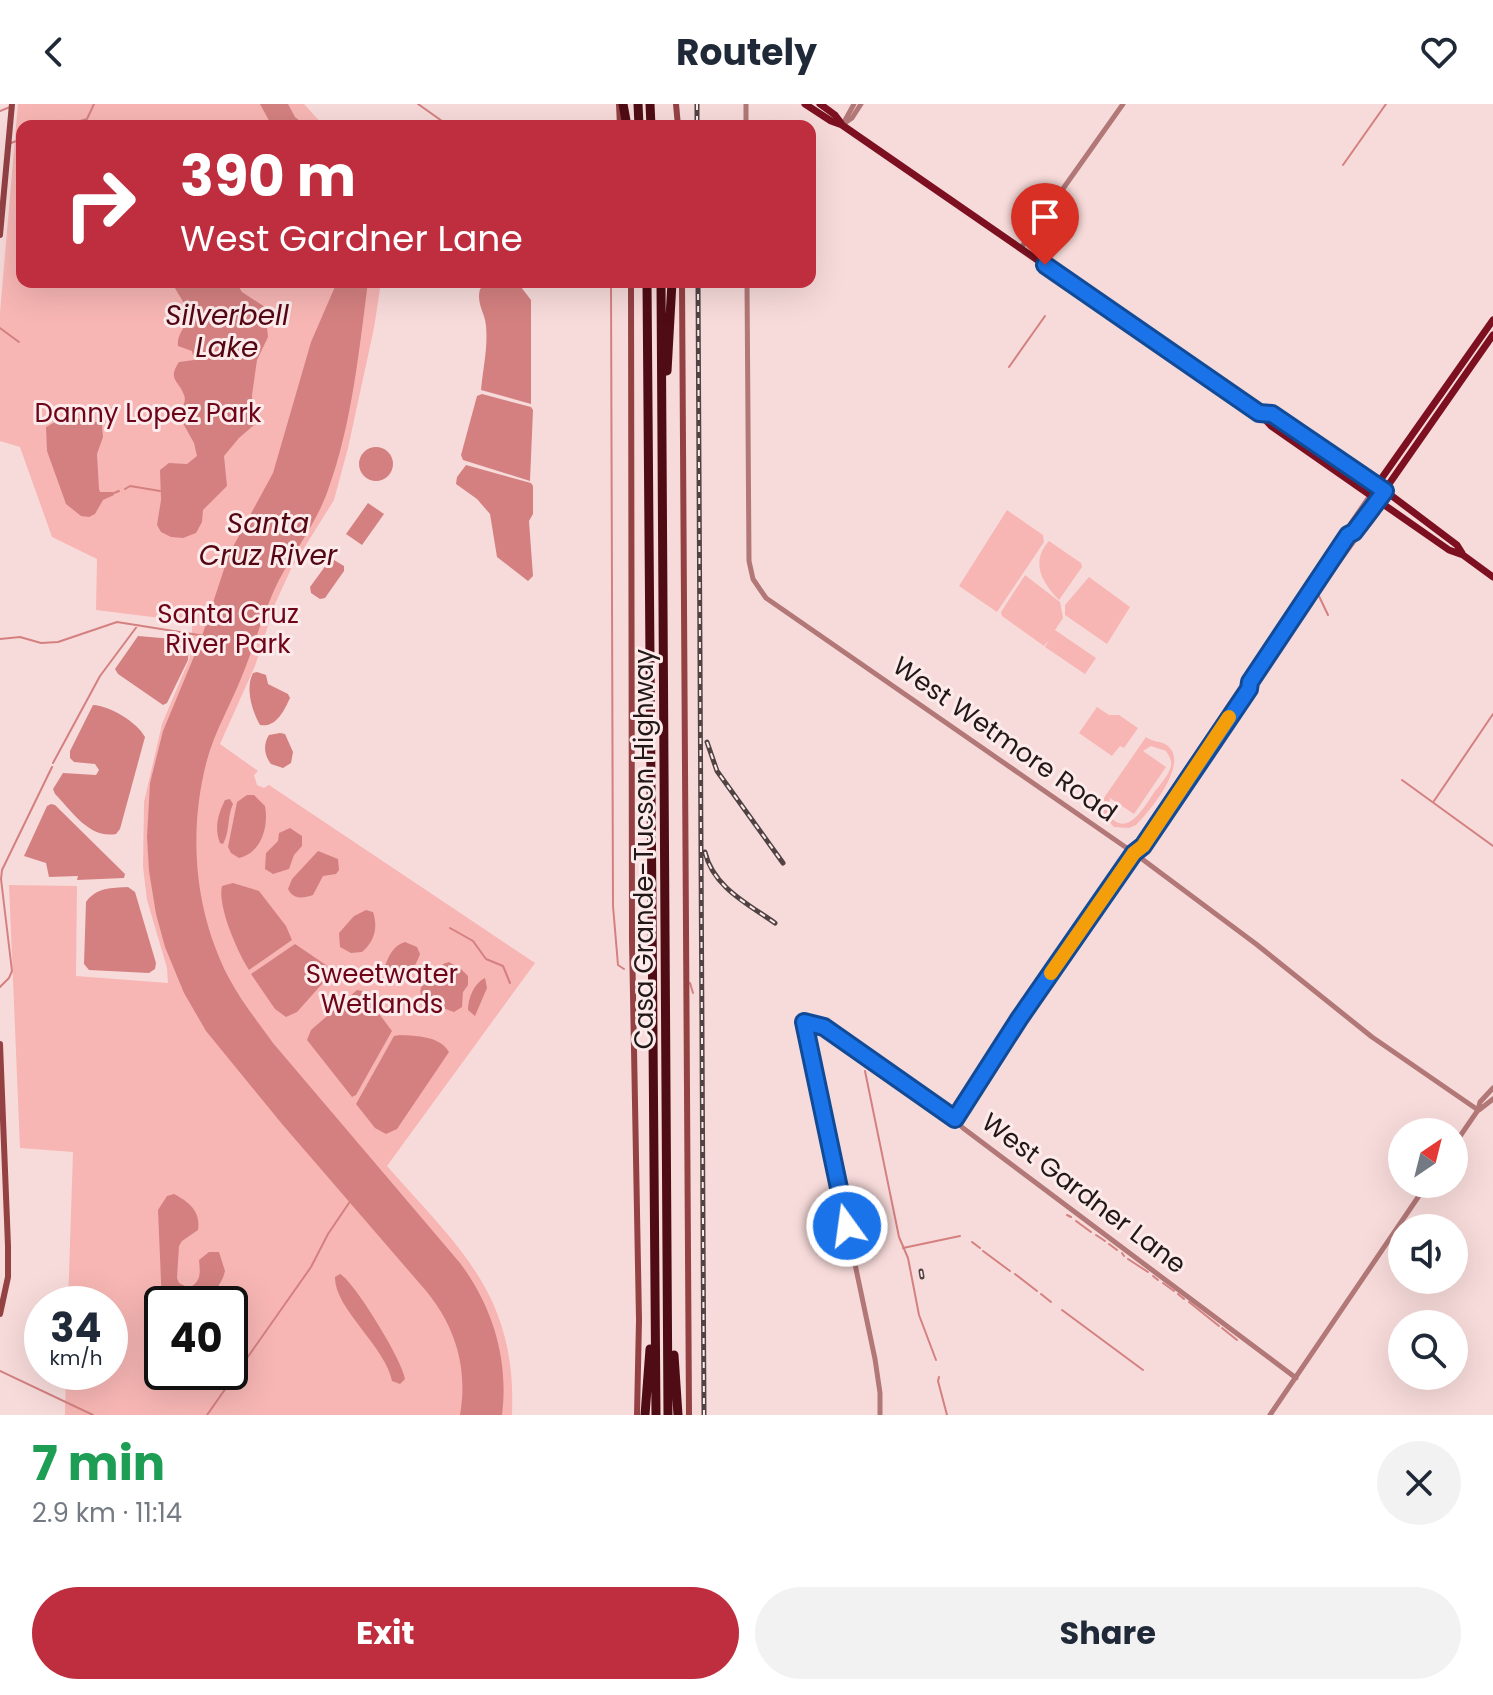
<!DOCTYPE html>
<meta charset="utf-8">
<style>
body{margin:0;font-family:Poppins,sans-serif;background:#f2f2f3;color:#1f2937;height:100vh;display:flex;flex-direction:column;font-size:30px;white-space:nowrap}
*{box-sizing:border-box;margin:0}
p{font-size:26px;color:#747a83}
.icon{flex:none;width:44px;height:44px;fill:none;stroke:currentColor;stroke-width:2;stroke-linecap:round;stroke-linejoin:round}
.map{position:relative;height:1311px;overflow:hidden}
.drawer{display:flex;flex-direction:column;background:#fff;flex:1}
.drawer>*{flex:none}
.top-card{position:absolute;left:16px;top:16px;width:800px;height:168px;border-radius:16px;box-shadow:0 8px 32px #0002;background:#bf2e3f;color:#fff;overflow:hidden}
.needle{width:52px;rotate:35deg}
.fabs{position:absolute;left:1388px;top:1014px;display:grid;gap:16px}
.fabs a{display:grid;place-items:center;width:80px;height:80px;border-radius:50%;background:#fff;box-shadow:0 8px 32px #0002;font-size:40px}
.speed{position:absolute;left:24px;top:1182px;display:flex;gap:16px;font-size:40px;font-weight:700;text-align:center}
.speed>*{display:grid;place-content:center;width:104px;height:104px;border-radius:50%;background:#fff;box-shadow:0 8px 32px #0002;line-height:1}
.speed small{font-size:20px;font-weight:400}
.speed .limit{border:4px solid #111;border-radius:12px;background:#fff;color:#111}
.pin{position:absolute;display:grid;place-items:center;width:68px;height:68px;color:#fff;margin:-82px -34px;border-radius:50% 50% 50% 0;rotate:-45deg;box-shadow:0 0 8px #0007}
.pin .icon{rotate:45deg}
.me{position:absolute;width:88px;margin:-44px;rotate:346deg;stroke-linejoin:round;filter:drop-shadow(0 0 6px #0008)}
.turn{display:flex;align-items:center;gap:28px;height:168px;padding:0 32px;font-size:36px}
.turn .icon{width:104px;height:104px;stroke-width:2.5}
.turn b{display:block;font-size:56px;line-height:68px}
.round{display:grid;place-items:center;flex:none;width:84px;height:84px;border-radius:42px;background:#f2f2f3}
.headline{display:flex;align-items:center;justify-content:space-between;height:136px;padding:0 32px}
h1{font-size:48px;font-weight:700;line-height:60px;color:#1e9e55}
.action{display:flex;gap:16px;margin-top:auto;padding:16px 32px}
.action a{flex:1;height:92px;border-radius:48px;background:#bf2e3f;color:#fff;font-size:32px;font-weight:700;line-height:92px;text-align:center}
.action a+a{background:#f2f2f3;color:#1f2937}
header{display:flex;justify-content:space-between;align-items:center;height:104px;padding:0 32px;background:#fff;font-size:36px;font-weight:700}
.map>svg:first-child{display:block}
.green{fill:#f7b6b4;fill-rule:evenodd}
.water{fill:#d48080}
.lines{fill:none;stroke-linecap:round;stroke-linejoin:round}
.stream{stroke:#d48080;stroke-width:2}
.tertiary{stroke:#b27777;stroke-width:5}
.secondary{stroke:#944144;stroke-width:6}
.primary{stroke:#7c1020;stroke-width:7}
.motorway{stroke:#500c14;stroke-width:9}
.rail-casing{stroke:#514343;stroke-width:5}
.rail{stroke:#fcebea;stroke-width:2;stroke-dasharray:6;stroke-linecap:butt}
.route-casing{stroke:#114b97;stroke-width:20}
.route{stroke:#1a73e8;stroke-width:14}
.slow{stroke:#f59e0b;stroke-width:14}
.labels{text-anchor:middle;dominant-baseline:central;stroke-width:6;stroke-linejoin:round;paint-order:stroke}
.park-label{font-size:26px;fill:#6f0419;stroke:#fcebea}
.street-label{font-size:26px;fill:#221818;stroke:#fcebea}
.water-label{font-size:28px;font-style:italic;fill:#540613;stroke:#fcebea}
</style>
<header><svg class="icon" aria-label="back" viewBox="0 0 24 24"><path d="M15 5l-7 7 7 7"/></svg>Routely<svg class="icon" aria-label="heart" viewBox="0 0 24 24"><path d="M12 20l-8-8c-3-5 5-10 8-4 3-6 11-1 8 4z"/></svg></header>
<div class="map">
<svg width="1493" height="1311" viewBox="0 0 1493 1311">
<rect width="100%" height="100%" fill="#f7dbda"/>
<path class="green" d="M18,0H304L324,22H22V178H381L374,224L348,344L334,396L291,465L275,500L255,562L220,640L258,667L254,671L257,681L264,684L269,681L535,859L387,1062C460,1145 517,1191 512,1311H65L66,1268H110V1200H68L73,1048L20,1044L9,781L77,782L76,872L168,879L167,864L147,796L143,763L144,698L162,620L189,556L192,543V518L96,506L97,455L52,433L20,343L0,337V208ZM162,1200H230V1268H162Z
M1007,406L1043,431L1044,438L997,508L959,482Z
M1049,437L1081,459L1082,463L1059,496C1042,479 1030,458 1049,437Z
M1025,471L1060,498L1063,514L1055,526L1096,554L1085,570L1045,543L1049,536L1044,542L1002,512L1001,508Z
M1089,473L1130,503L1107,540L1065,511V501Z
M1097,603L1109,611H1119L1138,624L1124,644L1120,642L1112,652L1079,629Z
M1146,633C1153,639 1162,636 1169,643C1188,661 1150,707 1136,721L1129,724L1114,723L1097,704ZM1151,642L1166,647C1170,653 1173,658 1170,665C1167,673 1160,681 1155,687C1144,703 1127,736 1108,710L1110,694L1134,710L1166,663L1143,647Z"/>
<path class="water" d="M260,0H288L295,13L306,22H272Z
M172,178H236L242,188L265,203L268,233L257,256L252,291L254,321L239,334L224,352L227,382L203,406L202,418L196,429L183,434L171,433L161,428L157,421L161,396L160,366L169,359L187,360L197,352L194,339L179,312C181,305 187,298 184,291C179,276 167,276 179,258L194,256L192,247L178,242C176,228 191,220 187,206C183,195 176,188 172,178Z
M337,178H368C359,247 352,320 328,386C317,418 295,446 279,476C264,506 255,540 242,572C231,600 215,627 207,656C188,728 194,807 229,874C241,897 258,918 273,939L460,1159C493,1203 509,1256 502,1311H460C468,1265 456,1224 427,1188L282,1020L206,927L184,889L165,843L156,810L149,767L147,733L150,679L163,627L200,538L229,450L273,369L311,238Z
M509,181L521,183L531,196V300L481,286C483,264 488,244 486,222C485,208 476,200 480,185L484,182Z
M482,290L531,303L533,306L530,377L463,356L461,351L477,292Z
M64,313L97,318L102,321L103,333L97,350L99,385L100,388H113L114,391L103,396L95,410L89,413L81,412L66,400L47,347L46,323Z
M359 360a17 17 0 1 1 34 0a17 17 0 1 1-34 0Z
M466,361L531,379L533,382V410L529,417L533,472L528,477L497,453L490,410L477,395L456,380L457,373Z
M368,399L384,410L362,441L346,430Z
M334,456L344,462V467L325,494L320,495L311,489L310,483L329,457Z
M138,532L185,536L189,539L188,556L167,599L163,601L118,570L115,565Z
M257,568L266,571L268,580L288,590L290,594C284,607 276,624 260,621C252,607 245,584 253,569Z
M93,601C110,602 137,618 145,633L120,725L116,730C89,735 72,707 55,690L53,685L63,669L96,671L99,666L95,660L74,658L70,654V647Z
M280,629L285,630L293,648L291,659L283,664L271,660C264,652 263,640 269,631Z
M247,691H254L265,702C269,723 261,749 239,754L231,749L228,743L237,698Z
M230,695L233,700C227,713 230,728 223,740L220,739C214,724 218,710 225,696Z
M51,700L55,701L125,770L124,774L77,776L78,772L49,773L46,759L24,752L47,702Z
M290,724L302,732V742L294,751L289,765L273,770L265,765L266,749L278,737L279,729Z
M318,747L338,755L339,766L336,770L323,772L313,791C302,795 293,795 288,785L292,775Z
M233,779L259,787L286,822L292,836L249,866C238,849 217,802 222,782Z
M128,783L135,788L156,859L155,865L149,869L89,866L84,860L86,798C97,783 111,784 128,783Z
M366,806L373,808C378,823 375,837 362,848L351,849L340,843L339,829L354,812Z
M405,838L417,843L420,850C416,861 409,875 396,873L385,862C389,851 394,841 405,838Z
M295,840L326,861L331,870L297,908L286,913L275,905L251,870Z
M449,858L461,865L468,872V881L463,888L462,903L454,908C442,903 408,896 425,878C433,871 439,870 443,860Z
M485,874L487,884L475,912L468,906C468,894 474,879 485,874Z
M357,886L362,887L392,927L356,991L352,993L307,936L311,926Z
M400,931C417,932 440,932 449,948L397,1025L386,1030L375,1024L356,1000L394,932Z
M174,1090C189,1098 201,1107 198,1126L182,1137L179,1142L177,1174L179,1179L189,1184C202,1177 200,1168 199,1156L209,1148H219L225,1167C217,1199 188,1199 162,1200L158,1106L167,1092Z
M340,1170C354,1177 404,1259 405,1275L400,1280L392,1277C386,1243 334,1204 335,1173Z"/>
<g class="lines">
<path class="stream" d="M418,0L449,22
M0,7L10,3
M64,22L87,15L94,0
M11,39L22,35
M1343,61L1386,0
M611,178L613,802L618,861L624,865
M719,178L738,181
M0,224L19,238
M1009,263L1045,212
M125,385L130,382L160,387
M114,389L119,387
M1366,427L1379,410V404
M1329,474L1359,433
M1326,479L1318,490L1328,511
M0,535L20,533L41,539L58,538L117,518L205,532
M53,659L100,572L138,521
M1402,676L1493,742
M1434,697L1493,610
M450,824L473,837L486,855L503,862L510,879
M690,879L693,889
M0,883L9,874L12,867L1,775L2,766L52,663
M865,967L899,1133L908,1154L919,1211L936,1256
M1067,1111L1071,1113
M1076,1117L1091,1128
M1096,1131L1105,1137
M972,1138L980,1144
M1109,1140L1117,1146
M903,1144L960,1132
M983,1147L1010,1167
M1122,1149L1124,1152
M1128,1155L1148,1168
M1015,1170L1037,1187
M1153,1172L1158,1176
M1163,1179L1174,1187
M1041,1190L1051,1198
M1178,1190L1184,1195
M1189,1198L1219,1222
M1062,1206L1143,1266
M1222,1224L1237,1236
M0,1267L93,1311
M939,1273L938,1277L947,1311
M207,1311L311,1163L328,1130L351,1096"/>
<path class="tertiary" d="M843,20L854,0
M842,21L852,14L861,0
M746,22V0
M1021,144L1123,0
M747,178L749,457L753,475L766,494L1134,749L1256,840L1372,933L1478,1006
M1348,431L1347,425L1371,390
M1135,748L1137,738L1242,582L1249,579
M1479,1006L1493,995
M955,1015L1019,915L1134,749L1143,742L1249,585L1250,578L1348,431L1354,428L1378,395
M1454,1041L1478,1006L1480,998L1493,984
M880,1311V1289L875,1255L804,918L824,923L945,1008L963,1024L1296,1274
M1270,1311L1427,1080"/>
<path class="secondary" d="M619,0L620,22
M676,0L678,22
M0,131L12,0
M631,178L632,836L639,1216L637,1311
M682,178L689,1311
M0,940L8,1142V1173L0,1210"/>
<path class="primary" d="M805,0L831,17L842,21L1259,309L1271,322L1449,446L1463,451L1493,473
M820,0L835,11L841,19
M1259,309L1272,310L1388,389L1457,441L1462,449
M1374,385L1493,216
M1382,390L1493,231"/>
<path class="motorway" d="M623,0L627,22
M638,0L639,22
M650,0L651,22
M647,178L656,1311
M661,178L668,1311
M667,267L672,178
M674,1251L678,1311
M645,1311L650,1245"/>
<defs>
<path id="rail" d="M697,0V22
M698,178L704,1311
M707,638L717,667L783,759
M705,748C713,783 748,800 775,819
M921,1167L922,1173"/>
</defs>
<use href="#rail" class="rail-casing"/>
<use href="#rail" class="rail"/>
</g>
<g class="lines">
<defs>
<path id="route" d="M847,1122L804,918L824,923L955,1015L1019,915L1134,749L1143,742L1249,585L1250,578L1348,431L1354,428L1385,387L1272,310L1259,309L1045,161"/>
</defs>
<use href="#route" class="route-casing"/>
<use href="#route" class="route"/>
<path class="slow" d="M1051,869L1134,749L1143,742L1229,613"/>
</g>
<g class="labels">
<g class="park-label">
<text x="148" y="309">Danny Lopez Park</text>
<text x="228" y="510">Santa Cruz<tspan x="228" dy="30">River Park</tspan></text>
<text x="382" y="870">Sweetwater<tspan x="382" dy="30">Wetlands</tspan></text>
</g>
<g class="street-label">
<text transform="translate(1005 635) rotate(35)">West Wetmore Road</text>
<text transform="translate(644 745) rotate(-90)">Casa Grande-Tucson Highway</text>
<text transform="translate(1084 1089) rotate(37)">West Gardner Lane</text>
</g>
<g class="water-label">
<text x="227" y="211">Silverbell<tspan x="227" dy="32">Lake</tspan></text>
<text x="268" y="419">Santa<tspan x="268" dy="32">Cruz River</tspan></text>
</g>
</g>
</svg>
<div class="fabs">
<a><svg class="needle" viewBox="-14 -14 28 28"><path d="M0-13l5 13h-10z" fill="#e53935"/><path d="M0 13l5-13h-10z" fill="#747a83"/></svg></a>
<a><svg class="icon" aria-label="sound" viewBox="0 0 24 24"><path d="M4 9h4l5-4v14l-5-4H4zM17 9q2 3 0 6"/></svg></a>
<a><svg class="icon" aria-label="search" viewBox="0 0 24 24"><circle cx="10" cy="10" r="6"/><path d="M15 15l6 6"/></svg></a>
</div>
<div class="speed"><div>34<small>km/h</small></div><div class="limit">40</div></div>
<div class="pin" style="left:1045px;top:161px;background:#d93025"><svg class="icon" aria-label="arrive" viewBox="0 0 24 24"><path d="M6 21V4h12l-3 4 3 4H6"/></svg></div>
<svg class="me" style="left:847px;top:1122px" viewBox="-20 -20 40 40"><circle r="17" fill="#1a73e8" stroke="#fff" stroke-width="3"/><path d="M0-11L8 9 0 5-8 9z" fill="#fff"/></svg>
<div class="top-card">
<div class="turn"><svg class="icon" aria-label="right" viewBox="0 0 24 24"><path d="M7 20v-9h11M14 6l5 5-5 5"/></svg><div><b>390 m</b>West Gardner Lane</div></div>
</div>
</div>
<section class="drawer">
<div class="headline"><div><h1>7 min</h1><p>2.9 km · 11:14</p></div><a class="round"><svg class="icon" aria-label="close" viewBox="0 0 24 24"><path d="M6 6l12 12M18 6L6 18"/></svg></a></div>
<div class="action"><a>Exit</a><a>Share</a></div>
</section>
